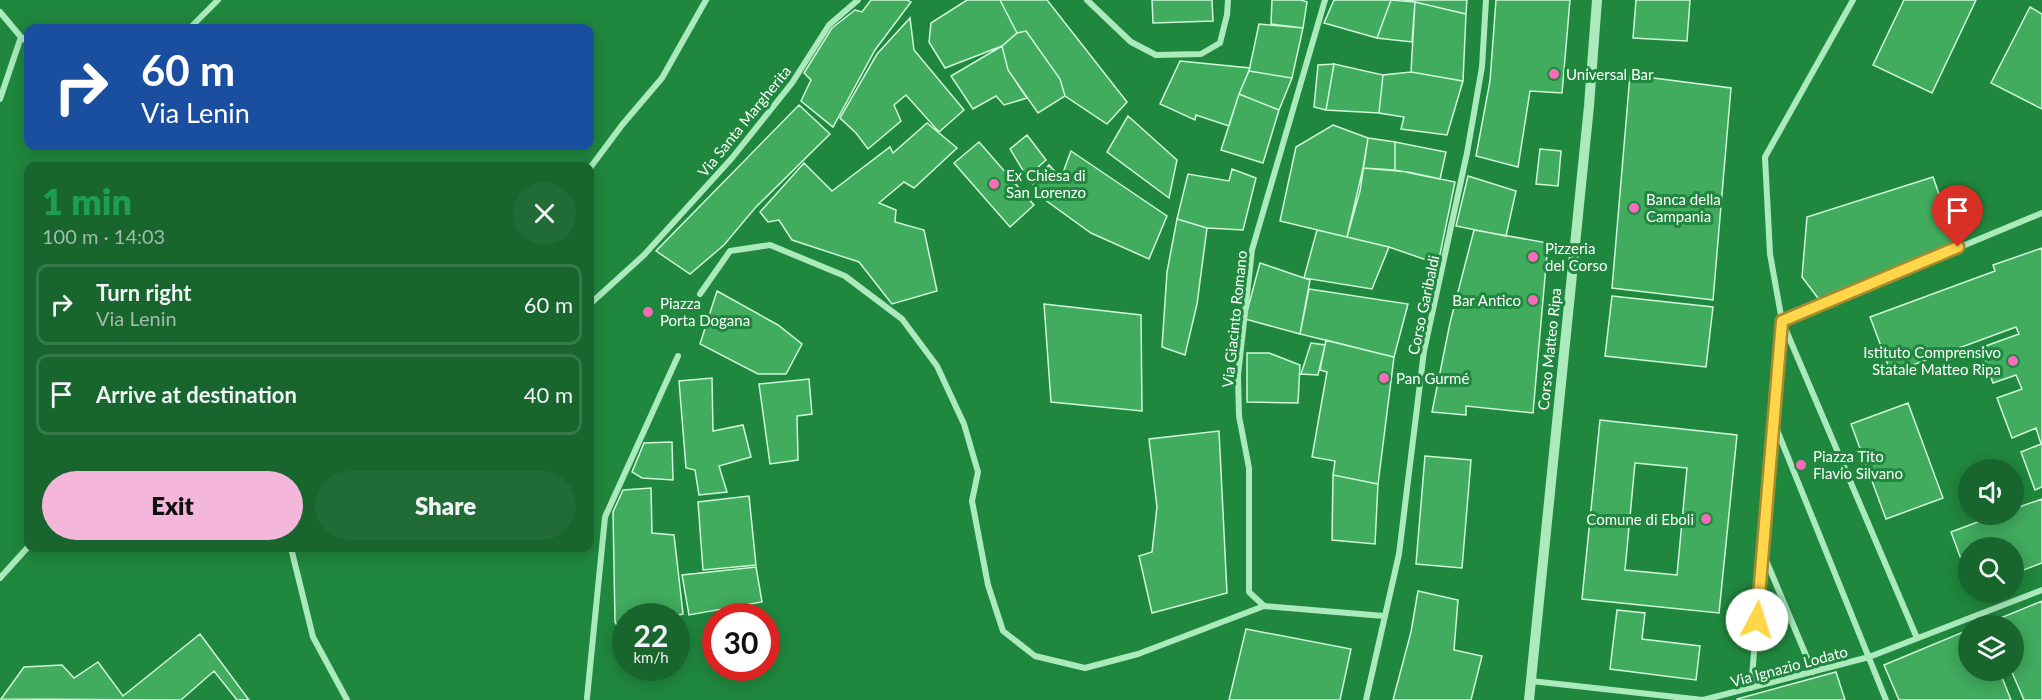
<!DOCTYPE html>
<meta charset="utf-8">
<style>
body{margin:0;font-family:Lato,sans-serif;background:#216b36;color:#f1f3f6;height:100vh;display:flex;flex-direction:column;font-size:22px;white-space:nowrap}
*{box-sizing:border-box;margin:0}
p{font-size:20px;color:#9fbdaa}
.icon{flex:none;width:33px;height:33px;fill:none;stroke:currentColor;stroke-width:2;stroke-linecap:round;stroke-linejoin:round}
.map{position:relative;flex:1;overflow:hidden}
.drawer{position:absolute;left:24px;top:162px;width:570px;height:390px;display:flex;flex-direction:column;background:#18652e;border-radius:12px;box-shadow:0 3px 15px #0003}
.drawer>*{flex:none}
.banner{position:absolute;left:24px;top:24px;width:570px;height:126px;border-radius:12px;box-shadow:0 3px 15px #0003;background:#1a4fa0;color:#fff;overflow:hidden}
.fabs{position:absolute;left:1958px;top:459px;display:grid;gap:12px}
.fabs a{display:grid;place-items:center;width:66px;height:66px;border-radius:50%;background:#18652e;box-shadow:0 3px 15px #0003;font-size:30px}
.speed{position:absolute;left:612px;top:603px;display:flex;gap:12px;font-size:30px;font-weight:700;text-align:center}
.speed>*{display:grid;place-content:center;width:78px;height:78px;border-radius:50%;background:#18652e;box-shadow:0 3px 15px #0003;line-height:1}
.speed small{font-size:15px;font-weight:400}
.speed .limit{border:9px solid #d22;background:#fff;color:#111}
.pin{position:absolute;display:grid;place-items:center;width:51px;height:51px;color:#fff;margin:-62px -26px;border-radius:50% 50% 50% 0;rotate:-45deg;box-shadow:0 0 6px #0007}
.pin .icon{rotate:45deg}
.me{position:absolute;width:66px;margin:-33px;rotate:5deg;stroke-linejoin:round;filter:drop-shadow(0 0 4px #0008)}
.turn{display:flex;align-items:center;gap:21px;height:126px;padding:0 18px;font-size:27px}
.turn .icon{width:78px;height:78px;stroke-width:2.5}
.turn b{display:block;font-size:42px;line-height:51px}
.round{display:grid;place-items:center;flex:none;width:63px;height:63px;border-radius:32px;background:#216b36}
.headline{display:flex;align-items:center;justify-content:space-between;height:102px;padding:0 18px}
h1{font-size:36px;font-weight:800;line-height:45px;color:#1e9e55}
.button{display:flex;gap:12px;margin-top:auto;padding:12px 18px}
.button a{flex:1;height:69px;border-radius:36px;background:#f4b6db;color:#111;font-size:24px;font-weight:800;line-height:69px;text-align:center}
.button a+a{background:#216b36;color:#f1f3f6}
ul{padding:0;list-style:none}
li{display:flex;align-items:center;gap:18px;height:81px;margin:0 12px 9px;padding:0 6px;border:3px solid #36794a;border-radius:12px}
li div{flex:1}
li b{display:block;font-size:22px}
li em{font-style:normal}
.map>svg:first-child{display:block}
.building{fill:#41ab5e;stroke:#cff7da;stroke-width:1.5;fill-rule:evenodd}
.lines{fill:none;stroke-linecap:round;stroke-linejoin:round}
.minor{stroke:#aaeabc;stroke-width:6}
.tertiary{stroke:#aaeabc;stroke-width:10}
.route-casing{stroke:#a68a30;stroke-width:15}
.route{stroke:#ffd54a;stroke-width:10}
.poi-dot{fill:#f76bba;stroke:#20873e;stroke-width:2}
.labels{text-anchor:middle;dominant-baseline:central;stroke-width:6;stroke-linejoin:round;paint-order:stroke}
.poi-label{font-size:15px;fill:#fff;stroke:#20873e;text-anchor:start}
.street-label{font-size:15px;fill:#fff;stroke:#20873e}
</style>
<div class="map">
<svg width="2042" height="700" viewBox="0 0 2042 700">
<rect width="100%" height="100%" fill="#20873e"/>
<path class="building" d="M871,0H907L911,2L875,50L833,127L801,101L811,80L804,73L832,28L855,10L862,12Z
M967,0H1000L1017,33L1002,46L945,68L929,42L931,23Z
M1000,0H1047L1127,102L1107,124L1065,96L1060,79L1026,31L1017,33Z
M1152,0H1212L1213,21L1153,23Z
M1272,0H1301L1307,2L1303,28L1271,24Z
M1334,0H1391L1377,38L1324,23Z
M1391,0L1415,2L1412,42L1377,38Z
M1404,0H1467L1466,14L1415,2Z
M1496,0H1570L1562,93L1530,91L1518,167L1476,156L1490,81Z
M1636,0H1690L1687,41L1633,38Z
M1904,0H1976L1932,93L1873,65Z
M1415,2L1466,14L1463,81L1411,72Z
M2030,7L2042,14V109L1991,83Z
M910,18L914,50L964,110L939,132L906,95L894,105L901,121L868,149L856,133L840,118L877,54Z
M1259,24L1303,28L1292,78L1249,71Z
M1026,31L1060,79L1065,96L1038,113L1008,70L1002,46L1017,33Z
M1002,46L1008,70L1027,98L1004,105L996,96L973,109L951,76Z
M1180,61L1250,68L1239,94L1229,126L1196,115L1195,120L1160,104Z
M1334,64L1326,110L1314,107L1318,65Z
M1334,64L1383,75L1379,113L1326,110Z
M1249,71L1292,78L1279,110L1239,94Z
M1411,72L1463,81L1447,135L1401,129L1404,117L1379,113L1383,75Z
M1630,75L1731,88L1713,300L1612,288Z
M1239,94L1279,110L1263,163L1221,150Z
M799,105L830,134L755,208L724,245L690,274L656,251Z
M1128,116L1177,160L1169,198L1107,152Z
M927,123L957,148L914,188L904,182L879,203L896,210L895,222L924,230L937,291L892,304L859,262L792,240L779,220L768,222L760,212L804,163L832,191L890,147L893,153Z
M1333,125L1368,138L1360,191L1347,237L1280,221L1296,147Z
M1027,135L1046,160L1027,177L1010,149Z
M1368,138L1395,142V170L1363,168Z
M979,142L1034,205L1010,227L954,163Z
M1395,142L1446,152L1440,179L1395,170Z
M1540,149L1561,151L1558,186L1536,184Z
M1071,151L1167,216L1149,259L1091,233L1041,197L1033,184L1049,165L1061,178Z
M1363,168L1408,172L1455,182L1438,264L1389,247L1347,237Z
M1232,169L1256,178L1243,230L1207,228L1177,219L1188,174L1229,181Z
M1468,176L1516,191L1506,236L1456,226Z
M1933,177L1957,245L1821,302L1802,277L1807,217Z
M1177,219L1207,228L1197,304L1185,355L1162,347L1167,272Z
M1317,230L1389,247L1372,289L1304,278Z
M1474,230L1548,243L1533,413L1466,406V415L1432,412L1450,323Z
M2042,248V487L2035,490L2021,452L2041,444L2036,428L2012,438L1997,398L2022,389L2016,375L1993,383L1980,348L2019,334L2016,327L1891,373L1870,317L1995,271L1993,265Z
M1260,263L1310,280L1300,334L1245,319Z
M1309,289L1408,304L1394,357L1300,334Z
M717,291L778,325L802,344L786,374H758L700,344Z
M1612,296L1713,307L1706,367L1605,356Z
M1044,304L1141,315L1142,411L1051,402Z
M1326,340L1394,357L1378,484L1333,475L1335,461L1312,457L1327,372L1320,370Z
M1311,343L1325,345L1318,375L1301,374Z
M1247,353H1269L1300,365L1298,403L1247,402Z
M712,378L713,431L743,425L751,457L719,466L727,492L699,495L695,470L686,468L679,381Z
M809,379L812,414L797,416L798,460L770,464L759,384Z
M1908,403L1943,498L1886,519L1851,424Z
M1600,420L1737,435L1719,613L1582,599ZM1635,463L1687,468L1677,575L1625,570Z
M1219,431L1227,593L1152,613L1139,556L1152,552L1157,507L1149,439Z
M672,442L673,480L642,478L632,472L644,443Z
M1425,456L1471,460L1462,568L1416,564Z
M1333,475L1378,484L1375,544L1332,540Z
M651,488L652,533L674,535L683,614L675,616H626V641L615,622L613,512L623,490Z
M749,496L756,565L703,570L698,502Z
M2042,499V563L2013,574V548H1968V578L1951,532L1999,514H2013V509Z
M756,567L762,602L689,615L682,575Z
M1418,591L1458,600L1454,650L1482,656L1471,700H1393L1411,632Z
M2042,601V700H2024L2011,670H2013V626H1993L1991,622Z
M1617,610L1645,613L1642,639L1700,646L1696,680L1610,669Z
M1246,629L1351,649L1340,700H1229Z
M1968,630V670H1999L2011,700H1899L1884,665Z
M200,634L249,700H237L214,671L181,700L1,699L24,667L62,665L74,678L98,662L123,696Z
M1836,672L1845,700H1737V699Z"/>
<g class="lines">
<path class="minor" d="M1087,0L1131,42L1156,55L1201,54L1220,43L1227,15L1228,0
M1853,0L1765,157L1770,254L1782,321L1917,638
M0,12L21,37L28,42
M190,28L218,0
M0,99L21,37
M590,168L622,125L662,78L706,0
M700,294L730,251L770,245L845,276L902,319L937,366L964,424L978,472L972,501L988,585L1003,631L1035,656L1085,668L1138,654L1264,606L1384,616
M590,304L644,255L732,158L792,83L829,25L858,0
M1782,321L2042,213
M1775,425L1886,700
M291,548L313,637L347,700
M1763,553L1813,672
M0,578L28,547
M1264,606L1249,592V468L1239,416L1238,375L1252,250L1325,0
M1531,681L1703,700L1869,657L2042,590
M1751,688L1782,321
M587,698L605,517L678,356
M1366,700L1399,554L1424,351L1467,153L1482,67L1486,0"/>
<path class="tertiary" d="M1529,700L1589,106L1597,0"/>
</g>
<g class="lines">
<defs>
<path id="route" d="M1757,620L1782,321L1958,247"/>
</defs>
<use href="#route" class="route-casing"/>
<use href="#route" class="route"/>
</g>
<g class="poi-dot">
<circle cx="1554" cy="74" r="6"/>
<circle cx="994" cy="184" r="6"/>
<circle cx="1634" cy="208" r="6"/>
<circle cx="1533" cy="257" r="6"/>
<circle cx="1533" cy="300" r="6"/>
<circle cx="648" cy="312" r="6"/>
<circle cx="2013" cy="361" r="6"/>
<circle cx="1384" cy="378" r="6"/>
<circle cx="1801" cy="465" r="6"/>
<circle cx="1706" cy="519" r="6"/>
</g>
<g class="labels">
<g class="poi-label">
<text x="1566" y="74">Universal Bar</text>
<text x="1006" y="175">Ex Chiesa di<tspan x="1006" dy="17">San Lorenzo</tspan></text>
<text x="1646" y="199">Banca della<tspan x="1646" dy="17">Campania</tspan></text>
<text x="1545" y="248">Pizzeria<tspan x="1545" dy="17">del Corso</tspan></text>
<text x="1521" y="300" text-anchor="end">Bar Antico</text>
<text x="660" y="303">Piazza<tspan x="660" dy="17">Porta Dogana</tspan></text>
<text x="2001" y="352" text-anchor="end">Istituto Comprensivo<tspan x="2001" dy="17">Statale Matteo Ripa</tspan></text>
<text x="1396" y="378">Pan Gurmé</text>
<text x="1813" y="456">Piazza Tito<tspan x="1813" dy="17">Flavio Silvano</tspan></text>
<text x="1694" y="519" text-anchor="end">Comune di Eboli</text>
</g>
<g class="street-label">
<text transform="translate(744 121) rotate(-51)">Via Santa Margherita</text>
<text transform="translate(1423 305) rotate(-78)">Corso Garibaldi</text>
<text transform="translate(1234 319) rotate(-84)">Via Giacinto Romano</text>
<text transform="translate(1549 349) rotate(-84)">Corso Matteo Ripa</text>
<text transform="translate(1789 666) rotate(-15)">Via Ignazio Lodato</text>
</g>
</g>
</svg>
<div class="fabs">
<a><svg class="icon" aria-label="sound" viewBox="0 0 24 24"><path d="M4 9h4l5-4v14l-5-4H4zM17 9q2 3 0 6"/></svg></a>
<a><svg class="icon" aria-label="search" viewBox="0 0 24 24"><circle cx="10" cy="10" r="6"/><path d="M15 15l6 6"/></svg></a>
<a><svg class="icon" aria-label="layers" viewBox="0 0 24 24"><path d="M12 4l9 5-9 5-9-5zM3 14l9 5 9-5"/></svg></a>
</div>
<div class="speed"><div>22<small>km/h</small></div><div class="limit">30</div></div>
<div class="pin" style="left:1958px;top:247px;background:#d93025"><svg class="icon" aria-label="arrive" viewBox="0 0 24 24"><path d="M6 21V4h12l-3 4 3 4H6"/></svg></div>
<svg class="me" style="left:1757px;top:620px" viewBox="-20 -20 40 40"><circle r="19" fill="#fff"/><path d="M0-13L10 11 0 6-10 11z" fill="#ffd54a"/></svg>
<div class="banner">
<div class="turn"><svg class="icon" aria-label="right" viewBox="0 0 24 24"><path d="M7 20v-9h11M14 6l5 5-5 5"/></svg><div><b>60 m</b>Via Lenin</div></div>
</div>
<section class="drawer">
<div class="headline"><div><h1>1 min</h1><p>100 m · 14:03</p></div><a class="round"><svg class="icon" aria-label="close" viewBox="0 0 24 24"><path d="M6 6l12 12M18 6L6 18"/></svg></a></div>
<ul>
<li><svg class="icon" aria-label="right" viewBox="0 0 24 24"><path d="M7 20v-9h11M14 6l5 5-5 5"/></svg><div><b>Turn right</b><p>Via Lenin</p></div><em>60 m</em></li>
<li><svg class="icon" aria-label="arrive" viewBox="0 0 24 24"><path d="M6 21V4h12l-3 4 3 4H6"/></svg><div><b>Arrive at destination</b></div><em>40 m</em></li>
</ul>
<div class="button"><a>Exit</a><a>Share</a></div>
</section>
</div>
